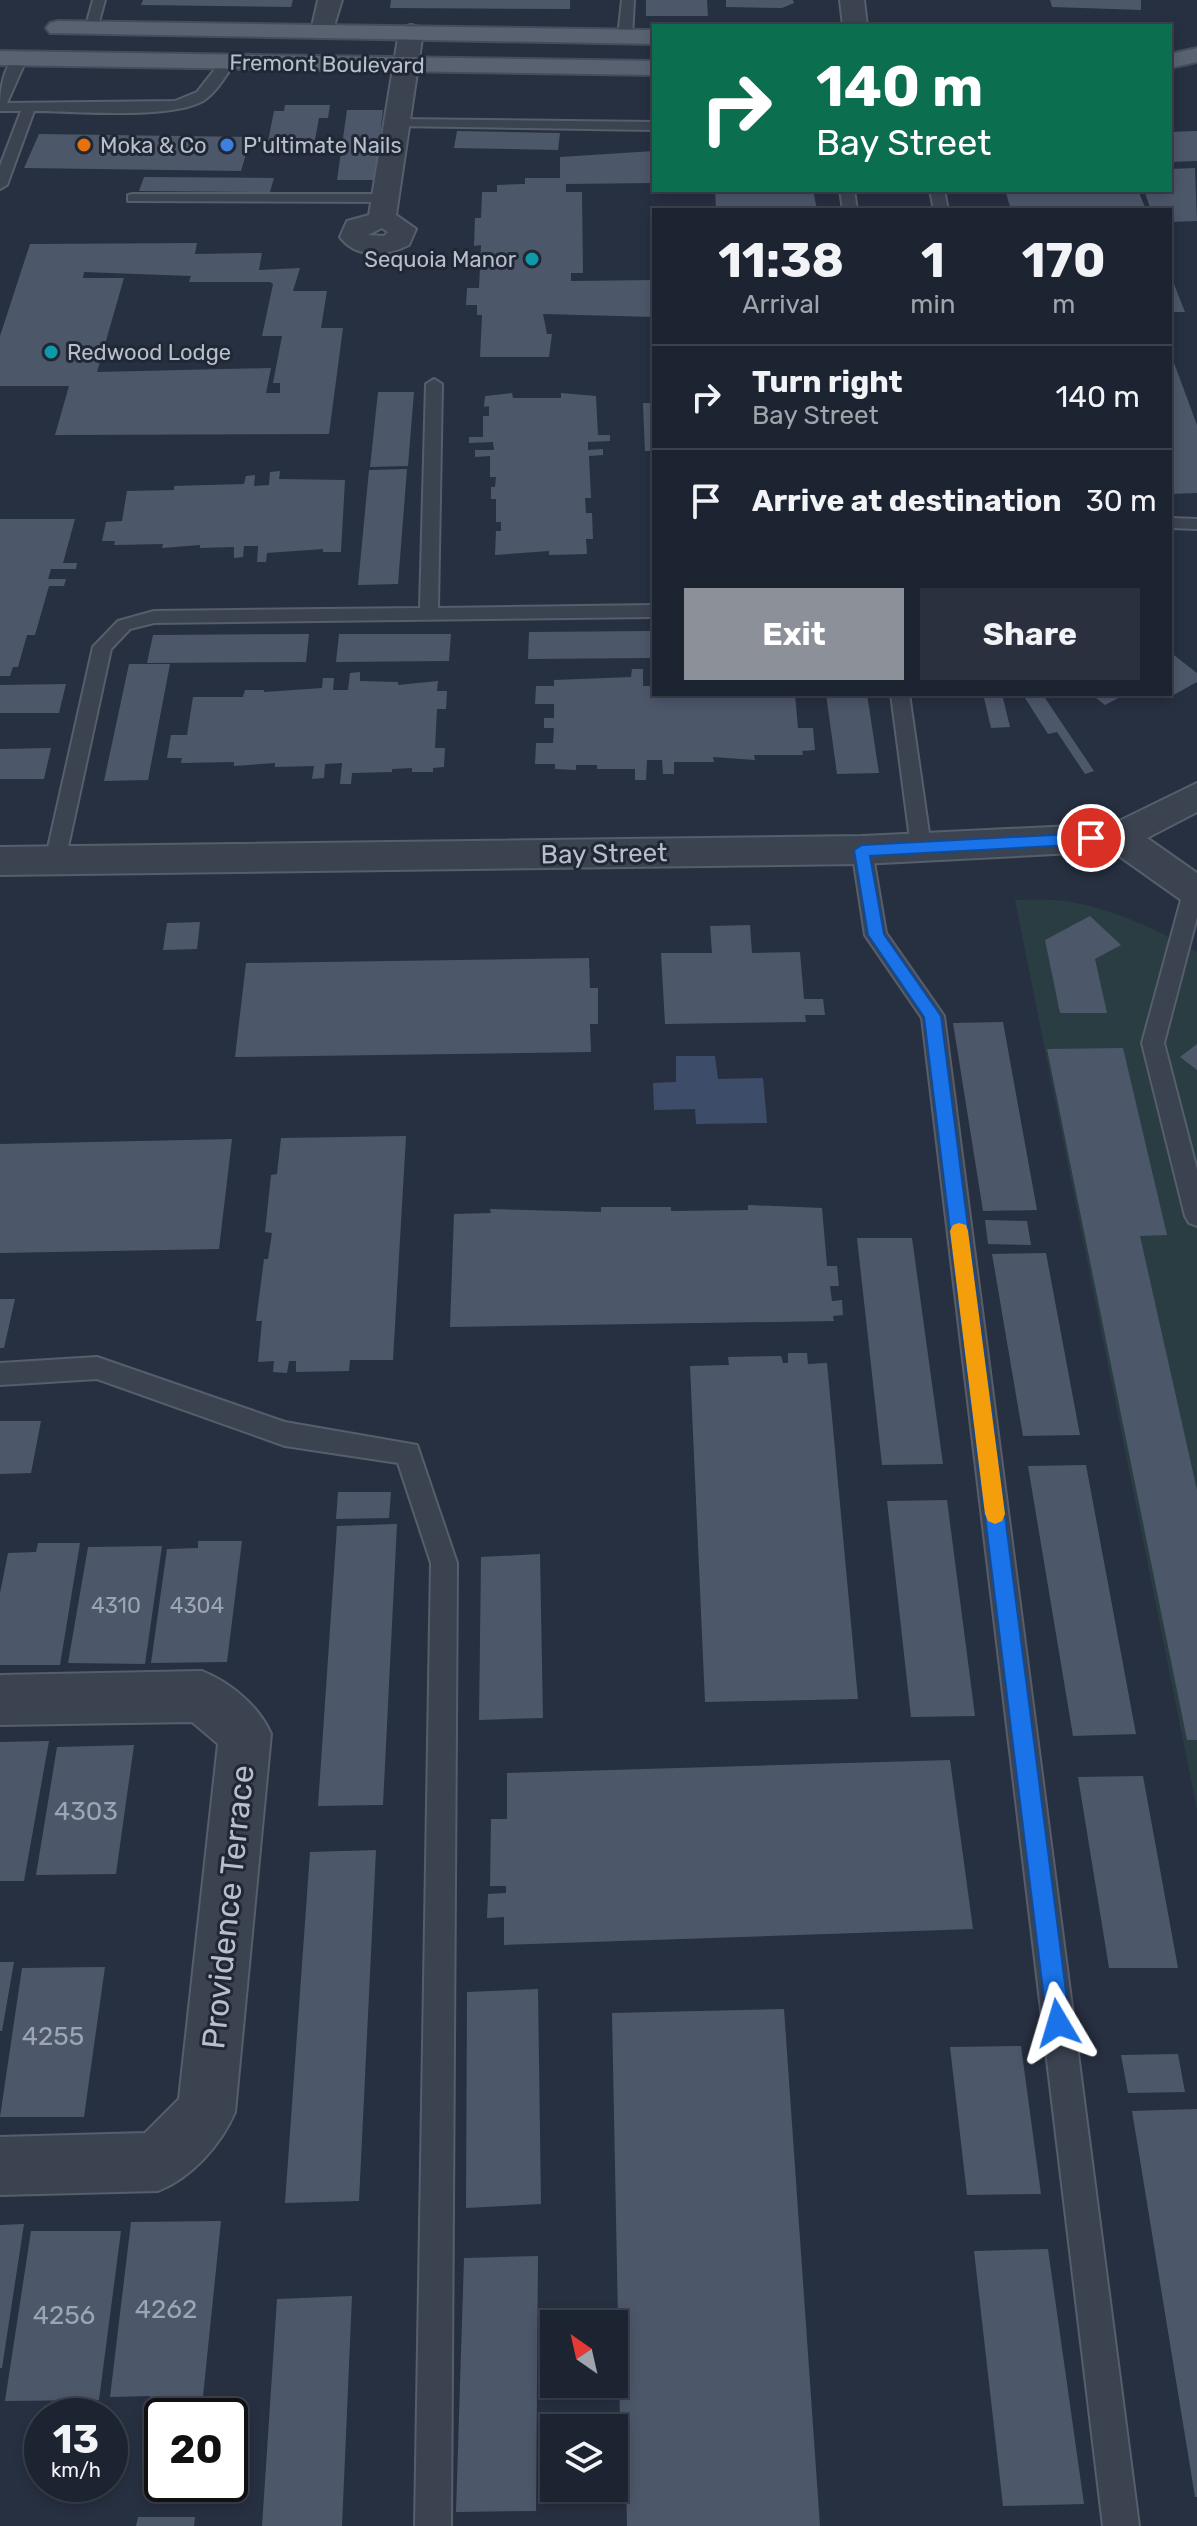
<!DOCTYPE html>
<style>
body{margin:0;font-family:Rubik,sans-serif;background:#2a303d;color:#f1f3f6;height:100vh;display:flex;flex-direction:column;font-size:30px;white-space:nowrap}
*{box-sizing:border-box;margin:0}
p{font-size:26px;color:#a0a4ab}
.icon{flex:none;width:44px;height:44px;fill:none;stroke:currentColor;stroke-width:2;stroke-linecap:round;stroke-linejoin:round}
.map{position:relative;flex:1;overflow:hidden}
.side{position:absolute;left:652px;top:208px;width:520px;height:488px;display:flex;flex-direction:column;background:#1d2431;border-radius:0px;box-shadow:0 4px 12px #0003,0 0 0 2px #3b414d}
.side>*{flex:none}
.guide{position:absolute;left:652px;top:24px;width:520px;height:168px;border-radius:0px;box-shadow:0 4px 12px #0003,0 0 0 2px #3b414d;background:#0b6e4f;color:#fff;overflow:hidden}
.needle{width:52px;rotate:326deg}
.tools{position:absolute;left:540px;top:2310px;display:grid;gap:16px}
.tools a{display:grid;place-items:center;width:88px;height:88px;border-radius:0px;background:#1d2431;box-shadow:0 4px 12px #0003,0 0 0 2px #3b414d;font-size:40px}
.speed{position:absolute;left:24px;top:2398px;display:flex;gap:16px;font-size:40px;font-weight:700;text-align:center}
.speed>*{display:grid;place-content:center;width:104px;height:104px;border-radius:50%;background:#1d2431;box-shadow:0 4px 12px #0003,0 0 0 2px #3b414d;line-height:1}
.speed small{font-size:20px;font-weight:400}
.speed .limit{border:4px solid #111;border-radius:12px;background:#fff;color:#111}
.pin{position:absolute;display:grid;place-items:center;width:68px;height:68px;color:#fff;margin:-34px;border:4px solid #fff;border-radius:50%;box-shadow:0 2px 8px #0007}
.me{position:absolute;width:88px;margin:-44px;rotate:353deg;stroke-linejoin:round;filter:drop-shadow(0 0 6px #0008)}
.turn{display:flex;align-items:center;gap:28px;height:168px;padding:0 32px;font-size:36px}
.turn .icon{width:104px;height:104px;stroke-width:2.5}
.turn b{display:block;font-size:56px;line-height:68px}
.eta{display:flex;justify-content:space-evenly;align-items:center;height:136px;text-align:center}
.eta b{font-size:48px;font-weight:700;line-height:56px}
.button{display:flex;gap:16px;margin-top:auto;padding:16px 32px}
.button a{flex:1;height:92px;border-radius:0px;background:#8c9099;color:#fff;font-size:32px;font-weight:700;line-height:92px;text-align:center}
.button a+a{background:#2a303d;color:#f1f3f6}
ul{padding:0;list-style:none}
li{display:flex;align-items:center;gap:24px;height:104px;padding:0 32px;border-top:2px solid #3b414d}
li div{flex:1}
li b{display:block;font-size:30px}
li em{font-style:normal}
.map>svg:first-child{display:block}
.green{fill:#293d42}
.water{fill:#3d4d69}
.building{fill:#4d576a;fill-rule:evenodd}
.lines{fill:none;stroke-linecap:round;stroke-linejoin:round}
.lane-casing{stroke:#565e6b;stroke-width:4}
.street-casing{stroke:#565e6b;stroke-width:4}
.primary-casing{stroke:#454c5a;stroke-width:4}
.lane{fill:#3b4351;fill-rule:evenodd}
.street{fill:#3b4351;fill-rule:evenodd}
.primary{fill:#596270;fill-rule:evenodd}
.route{fill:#1a73e8;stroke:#114b97;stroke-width:2}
.slow{fill:#f59e0b}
.food-dot{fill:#e8710a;stroke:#202836;stroke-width:3}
.shop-dot{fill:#3f7fe0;stroke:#202836;stroke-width:3}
.culture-dot{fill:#0f9aa8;stroke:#202836;stroke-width:3}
.labels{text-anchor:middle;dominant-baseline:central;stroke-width:6;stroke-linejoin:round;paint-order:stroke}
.far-street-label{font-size:22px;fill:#b8becb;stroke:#202836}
.far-poi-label{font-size:22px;fill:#b8becb;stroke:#202836;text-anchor:start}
.number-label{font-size:22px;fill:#9da4b3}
.street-label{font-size:26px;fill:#b8becb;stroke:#202836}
.near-number-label{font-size:26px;fill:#9da4b3}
.near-street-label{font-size:32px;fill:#b8becb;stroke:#202836}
</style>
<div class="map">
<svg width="1197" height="2526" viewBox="0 0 1197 2526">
<rect width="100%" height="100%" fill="#273041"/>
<path class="green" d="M1015,900C1031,900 1049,899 1065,901C1112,908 1156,929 1197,952V1810Z"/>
<path class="water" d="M676,1056H715L718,1079L763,1078L767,1123L696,1124L695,1109L654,1110L653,1083L676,1082Z"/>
<path class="building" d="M143,0H293L291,7L141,5Z
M391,0H570V9L390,8Z
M646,0H707L708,16H646Z
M726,0H793L794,3L782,8L726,7Z
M1050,0H1141V10L1052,7Z
M285,105H330L328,118H319L315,140L268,141L274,111H284Z
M347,110H383L375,180H337Z
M457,131L560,133L558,150L454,148Z
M1197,131V161L1170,162V132Z
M39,134L251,137L241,171L24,168Z
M654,151V183L566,184V192H582L583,273H571V281L654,280V317L543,314L547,334H552L549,357H480L482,315H477V305H466L467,288H479L481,245L474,246L475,218H481L482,192H497V185L525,184V178H560V157Z
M1195,168L1197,221L1170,222V210H1151L1144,190H1170V169Z
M144,177L274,178L270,192L139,191Z
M715,190H813L817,210H716Z
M1005,190H1138L1146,210H1011Z
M197,243L195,254L262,253L259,270L300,268L293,291H327L321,328H343L329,434L55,435L69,386H0V336L30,244ZM84,272L191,276L189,282H270L273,284L262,336H282L273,383H280V393H266L271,368L97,372L124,278H83Z
M1170,274L1185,312H1170Z
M1170,352L1197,425V493L1170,494Z
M378,392H414L408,466L370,467Z
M512,393L513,398H561V393L596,396L598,435H610V441L588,442V450L603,449V455L589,456L591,498H585L586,513H592L593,539H586L587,554L549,555V551L495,555L496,531H501V522H496V499H491V487H495L496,477H490V456L475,457V450H494L493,442L469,443V437H483V416H489V406L484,407L485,396Z
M643,403H654V451H645Z
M407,469L398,584L358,585L369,470Z
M280,471L279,479L345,480L341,552H323V549L267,553L266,562H257L258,546H244L243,557L234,558V547L200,548V545L162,548L163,544L114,545L115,541H102L106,522L122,521L127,491L174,490V486L244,484L246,476L255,475L254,486L269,485L270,472Z
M0,519H75L63,563H77L76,569H51L48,579H66L64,586H49L35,635H27L18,667H13L10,676H0Z
M650,631L651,658L528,659L529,632Z
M309,634L306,662L147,663L153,635Z
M339,634H451L449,661L336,662Z
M1170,652L1197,673V682L1168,698L1163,694H1170Z
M129,664H170L148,780L104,781Z
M632,669H643V686H654V694H795L798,728H813L815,750L802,751L803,755H754L755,760L713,757L714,762H674V774H663L662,760H647L646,780H635V769H597V765H576V770L555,769V764H535L536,743H553L554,728H544V718H554V704H535L536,686H554V680L631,677Z
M360,672V681L398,682V685L438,681L437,691H447L446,709H437L435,748H445L444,767L433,768V772H412V768L392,769V772L352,773L351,784H340L342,763L325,764L324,778L312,779L314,766L275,767V763L234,766V762L181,763L182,758H167L171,735H187L193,697H243L245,690H264V692L322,688L323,678H334L333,690H348L350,673Z
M66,684L59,713H0V685Z
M826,694H867L879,773L837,774Z
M1091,694H1126L1105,705Z
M1043,695L1094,771L1085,774L1057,732L1048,734L1025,698Z
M984,698H1003L1010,727L991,728Z
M51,748L44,779H0V749Z
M1090,916L1121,945L1095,959L1107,1013H1060L1045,940Z
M200,922L197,949L163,950L167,923Z
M750,925L752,953L800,952L804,999H823L825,1015H805L806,1022L665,1024L661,953H712L710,926Z
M589,958L590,988H598V1024H590L591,1052L235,1057L246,963Z
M1003,1022L1037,1210L983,1211L953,1023Z
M1197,1044V1070L1180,1057Z
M1123,1048L1167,1235L1140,1236L1197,1490V1740H1187L1047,1049Z
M406,1136L393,1360H350L349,1371L296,1372V1361H289L287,1373L273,1372L274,1361L258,1362L262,1321H256L264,1259H268L272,1233L265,1232L271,1175L277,1174L281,1138Z
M232,1139L219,1249L0,1253V1144Z
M748,1205L822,1208L827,1266H837L839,1286H830L832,1301L842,1300L843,1315L833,1316L834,1321L450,1327L454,1214L491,1213L490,1209L601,1212V1207H671V1211L748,1210Z
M985,1220L1027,1221L1031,1245L988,1244Z
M857,1238H912L943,1464L882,1465Z
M1046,1253L1080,1435L1023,1436L992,1254Z
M0,1299H15L4,1348H0Z
M788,1353H807L808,1364L827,1363L858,1699L705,1702L690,1366L729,1365L728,1357L781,1356L783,1363H788Z
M0,1421H41L31,1473L0,1474Z
M1086,1465L1136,1734L1073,1736L1028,1466Z
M338,1492H391L389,1518L336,1519Z
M947,1500L975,1716L911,1717L887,1501Z
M397,1524L383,1805L318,1806L337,1526Z
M198,1541H242L227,1662L151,1663L167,1549L198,1548Z
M38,1543H80L60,1665H0V1593L8,1553L36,1552Z
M162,1546L145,1664L68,1663L88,1547Z
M540,1554L543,1718L479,1720L481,1557Z
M49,1741L24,1881H0V1742Z
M134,1745L116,1874L36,1875L57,1747Z
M950,1760L973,1929L504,1945V1917L487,1918L488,1894L506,1893V1886H490L491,1819H507V1773Z
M1143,1776L1178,1968H1109L1078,1777Z
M376,1850L359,2201L285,2203L310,1852Z
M0,1962H14L2,2031H0Z
M105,1967L84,2117H0L22,1968Z
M538,1989L541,2204L466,2208L467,1992Z
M784,2009L820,2526H627L626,2473H621L612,2013Z
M1021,2046L1041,2194L967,2195L950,2047Z
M1178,2054L1185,2092L1128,2093L1121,2055Z
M1197,2109V2497H1195L1132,2111Z
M221,2221L202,2406L149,2408L150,2396L110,2397L131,2222Z
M24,2224L2,2368H0V2225Z
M31,2231H121L99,2400L5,2401Z
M1048,2249L1084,2504L1003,2506L974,2251Z
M538,2256L536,2511L456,2512L464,2258Z
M352,2296L342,2526H262L277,2299Z
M138,2517H195L194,2526H136Z"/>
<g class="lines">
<defs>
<path id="lane" d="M93,0H105L97,29L91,33L85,29Z
M622,0H634L632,37L625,41L618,37Z
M20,54L27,58L7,103L175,101L197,92L223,59L235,62C226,75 217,92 203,101C169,120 75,111 34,111L7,185L0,189V166L21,111H0C0,93 2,63 20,54Z
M397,119L654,122V130L392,126V120Z
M840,190H854L857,210H843Z
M930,190H944L948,210H934Z
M133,194H385L392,198L385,202L128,201V195Z
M434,379L442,384L438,608L654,605V617L154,623L130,629L111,649L65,861L62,866H48L45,861L93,647L118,621L154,611L420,608L426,384Z
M1170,518L1197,519V529L1170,528Z
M891,694H909L931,847L928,852H914L911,847Z
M862,843L869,845L872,850L886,933L944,1016L1139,2526H1103L922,1018L865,935L852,850L855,845Z
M1194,881L1197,882V917L1164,1043L1197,1170V1226L1189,1223L1185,1216L1142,1043L1184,889L1187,884Z
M97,1357L285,1422L417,1445L457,1563L451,2526H415L431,1563L398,1463L285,1446L97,1379L0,1385V1363Z"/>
<path id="street" d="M318,0H342L331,36H315L311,31Z
M840,0H864L867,26H843Z
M411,25L419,27L423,32L396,215L416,229L409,245C387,256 356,259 340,237L347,221L369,215L399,32L403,27ZM382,228L388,232L384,236L368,235Z
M1197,783V812L1147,838L1197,873V906L1184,902L1112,851L862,864L0,875V847L862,836L1113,824Z
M202,1671C230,1682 259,1706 271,1734L235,2112C221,2145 191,2178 158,2191L0,2195V2137L145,2133L179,2099L218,1744L192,1722L0,1725V1675Z"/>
<path id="primary" d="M58,21L654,30V44L50,33L46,28L50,23Z
M1197,48V62L1170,68V54Z
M0,51L654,61V75L0,65Z"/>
</defs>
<use href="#lane" class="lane-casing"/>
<use href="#street" class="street-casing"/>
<use href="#primary" class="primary-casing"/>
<use href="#lane" class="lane"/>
<use href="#street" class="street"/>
<use href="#primary" class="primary"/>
</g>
<path class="route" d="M1091,833L1099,838L1091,844L870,856L884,934L941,1016L1070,2023L1066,2031L1058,2034L1050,2031L1047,2023L924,1017L868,935L854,850L862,845Z"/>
<path class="slow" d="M959,1223L966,1225L968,1231L1005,1514L1002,1521L995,1524L988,1521L985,1514L950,1231L953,1225Z"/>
<circle class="food-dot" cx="84" cy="145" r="8"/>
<circle class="shop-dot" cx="227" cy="145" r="8"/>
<g class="culture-dot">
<circle cx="532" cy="259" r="8"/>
<circle cx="51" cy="352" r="8"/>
</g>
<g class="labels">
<g class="far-street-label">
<text transform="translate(327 64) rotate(1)">Fremont Boulevard</text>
</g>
<g class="far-poi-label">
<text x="100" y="145">Moka &amp; Co</text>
<text x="243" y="145">P'ultimate Nails</text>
<text x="516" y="259" text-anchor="end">Sequoia Manor</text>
<text x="67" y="352">Redwood Lodge</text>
</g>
<g class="number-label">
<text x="116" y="1605">4310</text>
<text x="197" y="1605">4304</text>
</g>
<g class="street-label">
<text transform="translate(604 854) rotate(-1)">Bay Street</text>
</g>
<g class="near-number-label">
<text x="86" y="1811">4303</text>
<text x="53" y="2036">4255</text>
<text x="166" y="2309">4262</text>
<text x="64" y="2315">4256</text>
</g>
<g class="near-street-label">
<text transform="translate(228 1907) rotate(-84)">Providence Terrace</text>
</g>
</g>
</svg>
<div class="tools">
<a><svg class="needle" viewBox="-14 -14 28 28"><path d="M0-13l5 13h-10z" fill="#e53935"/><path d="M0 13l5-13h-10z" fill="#a0a4ab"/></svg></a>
<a><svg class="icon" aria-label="layers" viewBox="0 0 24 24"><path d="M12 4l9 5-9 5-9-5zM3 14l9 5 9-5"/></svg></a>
</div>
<div class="speed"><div>13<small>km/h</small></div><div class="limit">20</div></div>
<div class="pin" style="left:1091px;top:838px;background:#d93025"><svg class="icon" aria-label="arrive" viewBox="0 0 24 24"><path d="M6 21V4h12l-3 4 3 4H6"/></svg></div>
<svg class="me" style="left:1058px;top:2023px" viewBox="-20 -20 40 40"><path d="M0-17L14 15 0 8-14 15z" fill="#1a73e8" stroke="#fff" stroke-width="4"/></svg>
<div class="guide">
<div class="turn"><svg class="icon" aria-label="right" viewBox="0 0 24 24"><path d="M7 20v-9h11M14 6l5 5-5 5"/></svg><div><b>140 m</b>Bay Street</div></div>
</div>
<section class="side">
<div class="eta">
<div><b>11:38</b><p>Arrival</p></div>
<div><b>1</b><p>min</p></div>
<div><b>170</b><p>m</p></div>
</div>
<ul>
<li><svg class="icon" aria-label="right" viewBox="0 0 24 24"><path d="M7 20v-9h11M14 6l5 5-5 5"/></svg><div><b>Turn right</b><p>Bay Street</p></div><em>140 m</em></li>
<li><svg class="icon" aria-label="arrive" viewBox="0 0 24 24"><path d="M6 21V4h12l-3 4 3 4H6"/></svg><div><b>Arrive at destination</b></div><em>30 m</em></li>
</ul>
<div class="button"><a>Exit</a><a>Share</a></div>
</section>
</div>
